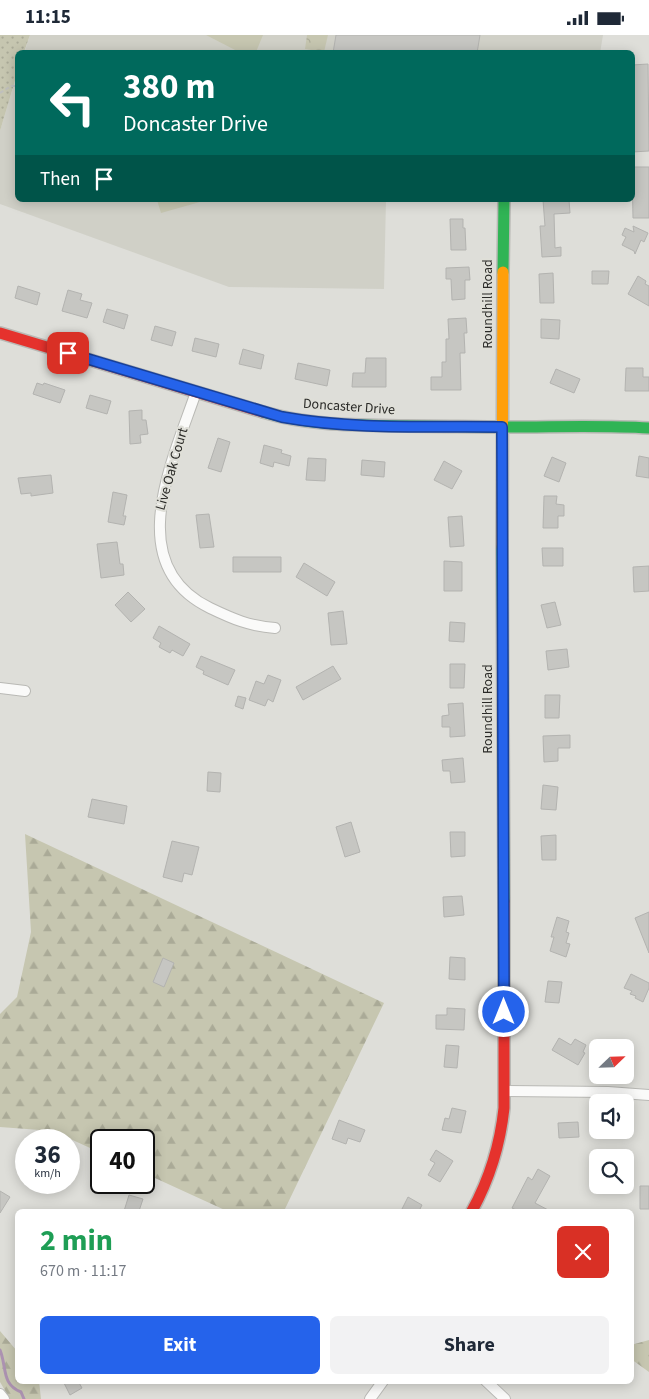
<!DOCTYPE html>
<meta charset="utf-8">
<style>
body{margin:0;font-family:"Source Sans 3",sans-serif;background:#f2f2f3;color:#1f2937;height:100vh;display:flex;flex-direction:column;font-size:19px;white-space:nowrap}
*{box-sizing:border-box;margin:0}
p{font-size:16px;color:#747a83}
.icon{flex:none;width:28px;height:28px;fill:none;stroke:currentColor;stroke-width:2;stroke-linecap:round;stroke-linejoin:round}
.map{position:relative;flex:1;overflow:hidden}
.sheet{position:absolute;left:15px;top:1174px;width:619px;height:175px;display:flex;flex-direction:column;background:#fff;border-radius:8px;box-shadow:0 2px 12px #0003}
.sheet>*{flex:none}
.top-card{position:absolute;left:15px;top:15px;width:620px;height:152px;border-radius:8px;box-shadow:0 2px 12px #0003;background:#00695c;color:#fff;overflow:hidden}
.needle{width:32px;rotate:67deg}
.buttons{position:absolute;left:589px;top:1004px;display:grid;gap:10px}
.buttons a{display:grid;place-items:center;width:45px;height:45px;border-radius:8px;background:#fff;box-shadow:0 2px 12px #0003;font-size:25px}
.speed{position:absolute;left:15px;top:1094px;display:flex;gap:10px;font-size:25px;font-weight:700;text-align:center}
.speed>*{display:grid;place-content:center;width:65px;height:65px;border-radius:50%;background:#fff;box-shadow:0 2px 12px #0003;line-height:1}
.speed small{font-size:12px;font-weight:400}
.speed .limit{border:2px solid #111;border-radius:8px;background:#fff;color:#111}
.pin{position:absolute;display:grid;place-items:center;width:42px;height:42px;color:#fff;margin:-21px;border-radius:10px;box-shadow:0 2px 8px #0006}
.me{position:absolute;width:55px;margin:-28px;rotate:0deg;stroke-linejoin:round;filter:drop-shadow(0 0 4px #0008)}
.turn{display:flex;align-items:center;gap:18px;height:105px;padding:0 25px;font-size:22px}
.turn .icon{width:65px;height:65px;stroke-width:2.5}
.turn b{display:block;font-size:35px;line-height:42px}
.then{display:flex;align-items:center;height:48px;padding:0 25px;background:#0003;gap:10px;font-size:19px}
.round{display:grid;place-items:center;flex:none;width:52px;height:52px;border-radius:8px;background:#f2f2f3}
.overview{display:flex;align-items:center;justify-content:space-between;height:85px;padding:0 25px}
h1{font-size:30px;font-weight:700;line-height:38px;color:#1e9e55}
.button{display:flex;gap:10px;margin-top:auto;padding:10px 25px}
.button a{flex:1;height:58px;border-radius:8px;background:#2563eb;color:#fff;font-size:20px;font-weight:700;line-height:58px;text-align:center}
.button a+a{background:#f2f2f3;color:#1f2937}
.status{display:flex;justify-content:space-between;align-items:center;height:35px;padding:0 25px;background:#fff;direction:ltr}
.status svg{height:14px;fill:currentColor}
.map>svg:first-child{display:block}
.built{fill:#d0d0c7}
.grass{fill:url(#grass-dots)}
.forest{fill:url(#forest-firs)}
.park{fill:url(#park-crowns)}
.pitch{fill:#c6c6b0}
.lines{fill:none;stroke-linecap:round;stroke-linejoin:round}
.stream{stroke:#ac92b1;stroke-width:3}
.building{fill:#c6c6c2;stroke:#b3b3b0}
.street-casing{stroke:#b9b9b5;stroke-width:12}
.fast-casing{stroke:#b9b9b5;stroke-width:14}
.slow-casing{stroke:#b9b9b5;stroke-width:14}
.jam-casing{stroke:#b9b9b5;stroke-width:14}
.path{stroke:#bfbfbd;stroke-width:2;stroke-dasharray:4 2.5;stroke-linecap:butt}
.street{stroke:#fafaf9;stroke-width:10}
.fast{stroke:#30b455;stroke-width:11}
.slow{stroke:#ff9f0a;stroke-width:11}
.jam{stroke:#e5322d;stroke-width:11}
.route-casing{stroke:#184099;stroke-width:12}
.route{stroke:#2563eb;stroke-width:9}
.labels{text-anchor:middle;dominant-baseline:central;stroke-width:4.5;stroke-linejoin:round;paint-order:stroke}
.street-label{font-size:14px;fill:#2a2a27;stroke:#dfdfd8}
</style>
<div class="status"><b>11:15</b><svg viewBox="0 0 49 12"><path d="M0 12V9h3v3zM5 12V6h3v6zM10 12V3h3v9zM15 12V0h3v12zM26 1h20v11H26zM47 4h2v5h-2z"/></svg></div>
<div class="map">
<svg width="649" height="1364" viewBox="0 0 649 1364">
<defs>
<pattern id="grass-dots" width="8" height="8" patternUnits="userSpaceOnUse" patternTransform="scale(1.25)"><rect width="8" height="8" fill="#c6c6b0"/><path d="M2 2h.1M6 6h.1" fill="none" stroke="#aaaa97" stroke-width="1.8" stroke-linecap="round"/></pattern>
<pattern id="forest-firs" width="22" height="20" patternUnits="userSpaceOnUse" patternTransform="scale(1.25)"><rect width="22" height="20" fill="#c6c6b0"/><path d="M5 1l3.5 6h-7zM16 11l3.5 6h-7z" fill="#aaaa97"/></pattern>
<pattern id="park-crowns" width="20" height="18" patternUnits="userSpaceOnUse" patternTransform="scale(1.25)"><rect width="20" height="18" fill="#c6c6b0"/><path d="M2 6a3 3 0 1 1 6 0M12 15a3 3 0 1 1 6 0" fill="none" stroke="#aaaa97"/></pattern>
</defs>
<rect width="100%" height="100%" fill="#deded9"/>
<path class="built" d="M30,0H603L600,18H24Z
M17,39L18,165H386L384,254L229,252L0,169V96Z"/>
<path class="grass" d="M0,0H30L24,17L18,18L17,39L0,96Z"/>
<path class="forest" d="M25,799L384,968L284,1176H227L144,1138V1105H101V1118L53,1096L0,1092V979L17,962L31,897Z
M0,1296L17,1316L18,1346H39L41,1364H10L0,1347Z
M649,1305V1337L631,1324V1310Z"/>
<path class="park" d="M307,0H328L324,17L305,14Z"/>
<path class="pitch" d="M206,0H263L256,17H239Z
M157,165H207L161,178Z"/>
<g class="lines">
<path class="stream" d="M0,1315C7,1332 1,1349 21,1357L24,1364"/>
</g>
<path class="building" d="M336,0H480L477,18H333Z
M648,29L649,116L632,117V30Z
M632,132H649V183H633Z
M543,165H569L570,178L554,179L555,213L561,212V221L542,222L540,191H545Z
M450,184H463V193H465L466,215H451Z
M633,191L648,198L644,207L641,205L635,219L634,216L622,210L626,202L622,200L625,193L634,197Z
M469,232L470,245H465V264L452,265L451,244H446V233Z
M592,236H609L608,249H592Z
M553,238L554,268H540L539,239Z
M638,241L646,246L645,249L649,251V271L628,259Z
M18,251L40,258L37,270L15,263Z
M68,255L82,259L80,265L92,268L87,283L62,276Z
M107,274L128,280L124,294L103,287Z
M466,283L467,298H464L465,318H460L461,355H431V342H442V327H446V304H449L448,284Z
M541,284L560,285L559,304L541,303Z
M155,291L176,297L172,311L151,305Z
M195,303L219,309L216,322L192,316Z
M243,314L264,320L261,334L239,329Z
M366,323H386V352H352L353,338H365Z
M298,328L330,335L327,351L295,344Z
M626,333H643V342H649V356H625Z
M556,334L580,344L574,358L550,348Z
M37,348L43,350L44,348L65,355L60,368L33,359Z
M90,360L111,366L107,379L86,373Z
M142,375V385H146L148,399L140,400L141,408L130,409L129,376Z
M218,403L230,407L221,437L208,433Z
M264,410L282,415L281,418L291,421L289,431L274,427L273,432L260,428Z
M639,421L649,423V443L636,441Z
M552,422L566,428L559,447L544,441Z
M308,423L326,424L325,446L306,445Z
M362,425L385,427L384,442L361,440Z
M444,426L462,436L452,454L434,445Z
M51,440L53,458L31,461V458L21,459L18,443Z
M113,457L127,460L123,481H126L124,490L108,487Z
M544,461H557L556,469L564,470V481H558V493H543Z
M209,479L214,512L200,513L196,480Z
M462,481L464,511L450,512L448,482Z
M117,507L120,529H123L124,540L101,543L97,509Z
M542,513H563V531H543Z
M233,522H281V537H233Z
M444,526L462,527V556H444Z
M304,528L335,547L327,561L296,542Z
M649,531V556L634,557L633,532Z
M128,557L145,574L131,587L115,570Z
M555,567L561,590L547,593L541,570Z
M343,576L347,609L331,610L328,578Z
M450,587L465,588L464,607L449,606Z
M159,591L190,609L183,621L172,615L170,618L159,612L161,608L153,603Z
M567,614L569,632L548,635L546,616Z
M201,621L235,635L228,650L203,639L204,636L196,632Z
M450,629H465L464,653H450Z
M333,631L341,644L303,665L296,652Z
M268,640L281,645L273,667L268,664L265,671L249,665L256,646L264,649Z
M545,660H560L559,683H545Z
M238,661L246,663L243,674L235,671Z
M463,668L465,701L450,702V692H442V681L449,680L448,669Z
M570,700V713H558V726L544,727L543,701Z
M463,723L465,747L451,748L450,736H443L442,725Z
M208,737L221,738L220,757L207,756Z
M543,750L558,752L556,775L541,774Z
M92,764L127,771L124,789L88,782Z
M351,787L360,817L345,822L336,792Z
M450,797H465V821L451,822Z
M556,800V825H542L541,801Z
M172,806L199,812L192,840L184,838L182,847L163,842Z
M462,861L464,880L444,882L443,862Z
M649,877V918L635,883Z
M557,882L569,886L566,897L569,898L566,908L570,909L566,922L550,916L554,902H551Z
M450,922L465,923V945L449,944Z
M163,923L174,928L164,952L153,947Z
M631,939L649,948V953L643,967L635,963L636,961L630,959L632,956L624,953Z
M548,946L562,947L559,968L545,967Z
M447,973L465,974L464,995L436,994V980H447Z
M559,1003L571,1010L575,1004L586,1010L583,1017L585,1018L578,1030L552,1015Z
M446,1010L459,1011L457,1033L444,1032Z
M452,1073L466,1076L461,1098L442,1095L445,1083L449,1084Z
M339,1085L365,1095L360,1107L348,1103L346,1109L332,1104Z
M578,1087L579,1102L559,1103L558,1088Z
M436,1115L453,1126L440,1147L428,1140L435,1128L430,1125Z
M538,1134L550,1141L535,1168L550,1176H518L512,1173L528,1142L532,1145Z
M640,1151H649V1174H640Z
M0,1156L10,1162L0,1178Z
M129,1160L143,1164L139,1176H124Z
M408,1162L422,1170L419,1176H401Z
M63,1346H78L82,1353L70,1360Z"/>
<g class="lines">
<defs>
<path id="street" d="M196,357C173,425 121,530 210,573C233,584 249,591 275,593
M0,653L25,656
M505,1056L608,1057L649,1060
M486,1346L505,1364
M0,1359L4,1364
M370,1364L383,1346"/>
<path id="fast" d="M503,237L504,165
M263,377C310,391 358,390 406,391C440,391 475,392 509,392C555,392 602,390 649,393
M502,512L504,866"/>
<path id="slow" d="M502,512L503,237"/>
<path id="jam" d="M0,298L263,377
M472,1176C490,1143 500,1111 504,1073V866"/>
</defs>
<use href="#street" class="street-casing"/>
<use href="#fast" class="fast-casing"/>
<use href="#slow" class="slow-casing"/>
<use href="#jam" class="jam-casing"/>
<path class="path" d="M0,58L11,51H18"/>
<use href="#street" class="street"/>
<use href="#fast" class="fast"/>
<use href="#slow" class="slow"/>
<use href="#jam" class="jam"/>
</g>
<g class="lines">
<defs>
<path id="route" d="M68,318L282,382C354,395 429,391 502,392L504,977"/>
</defs>
<use href="#route" class="route-casing"/>
<use href="#route" class="route"/>
</g>
<g class="labels">
<g class="street-label">
<text transform="translate(488 269) rotate(-90)">Roundhill Road</text>
<text transform="translate(349 372) rotate(4)">Doncaster Drive</text>
<text transform="translate(172 434) rotate(-74)">Live Oak Court</text>
<text transform="translate(488 674) rotate(-90)">Roundhill Road</text>
</g>
</g>
</svg>
<div class="buttons">
<a><svg class="needle" viewBox="-14 -14 28 28"><path d="M0-13l5 13h-10z" fill="#e53935"/><path d="M0 13l5-13h-10z" fill="#747a83"/></svg></a>
<a><svg class="icon" aria-label="sound" viewBox="0 0 24 24"><path d="M4 9h4l5-4v14l-5-4H4zM17 9q2 3 0 6"/></svg></a>
<a><svg class="icon" aria-label="search" viewBox="0 0 24 24"><circle cx="10" cy="10" r="6"/><path d="M15 15l6 6"/></svg></a>
</div>
<div class="speed"><div>36<small>km/h</small></div><div class="limit">40</div></div>
<div class="pin" style="left:68px;top:318px;background:#d93025"><svg class="icon" aria-label="arrive" viewBox="0 0 24 24"><path d="M6 21V4h12l-3 4 3 4H6"/></svg></div>
<svg class="me" style="left:504px;top:977px" viewBox="-20 -20 40 40"><circle r="17" fill="#2563eb" stroke="#fff" stroke-width="3"/><path d="M0-11L8 9 0 5-8 9z" fill="#fff"/></svg>
<div class="top-card">
<div class="turn"><svg class="icon" aria-label="left" viewBox="0 0 24 24"><path d="M17 20v-9H6M10 6l-5 5 5 5"/></svg><div><b>380 m</b>Doncaster Drive</div></div>
<div class="then">Then<svg class="icon" aria-label="arrive" viewBox="0 0 24 24"><path d="M6 21V4h12l-3 4 3 4H6"/></svg></div>
</div>
<section class="sheet">
<div class="overview"><div><h1>2 min</h1><p>670 m · 11:17</p></div><a class="round" style="background:#d93025;color:#fff"><svg class="icon" aria-label="close" viewBox="0 0 24 24"><path d="M6 6l12 12M18 6L6 18"/></svg></a></div>
<div class="button"><a>Exit</a><a>Share</a></div>
</section>
</div>
